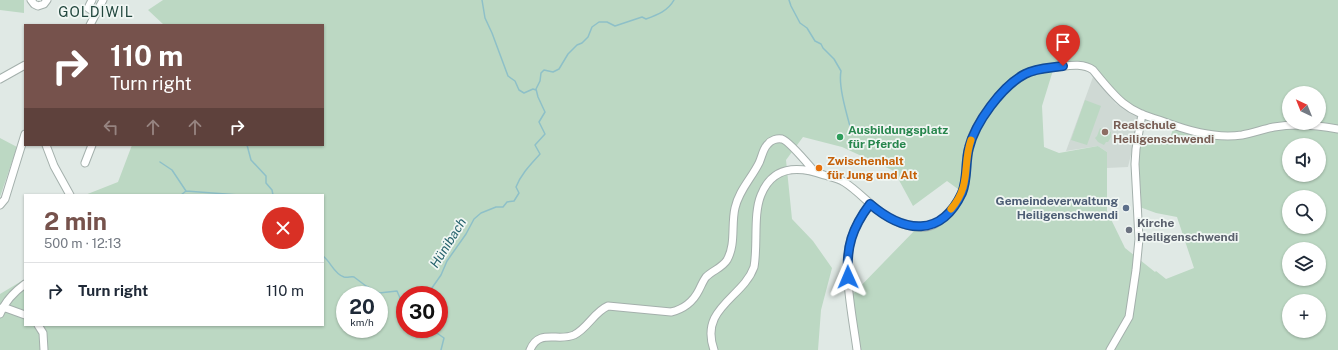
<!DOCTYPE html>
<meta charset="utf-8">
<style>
body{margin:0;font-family:"Public Sans",sans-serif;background:#f2f2f3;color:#1f2937;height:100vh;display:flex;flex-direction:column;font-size:15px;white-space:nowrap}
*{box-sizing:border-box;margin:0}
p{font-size:13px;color:#747a83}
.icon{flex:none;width:22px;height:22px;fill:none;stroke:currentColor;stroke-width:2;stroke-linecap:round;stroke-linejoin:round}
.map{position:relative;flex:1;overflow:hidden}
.details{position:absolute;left:24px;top:194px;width:300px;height:132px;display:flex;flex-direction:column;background:#fff;border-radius:0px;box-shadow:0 1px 3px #0004}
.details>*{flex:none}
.top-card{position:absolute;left:24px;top:24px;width:300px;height:122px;border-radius:0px;box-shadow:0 1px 3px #0004;background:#76524c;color:#fff;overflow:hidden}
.needle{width:26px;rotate:317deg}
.controls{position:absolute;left:1282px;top:86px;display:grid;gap:8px}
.controls a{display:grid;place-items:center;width:44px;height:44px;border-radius:50%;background:#fff;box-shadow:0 1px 3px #0004;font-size:20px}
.speed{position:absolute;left:336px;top:286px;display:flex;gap:8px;font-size:20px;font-weight:700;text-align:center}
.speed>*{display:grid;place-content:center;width:52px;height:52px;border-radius:50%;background:#fff;box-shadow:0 1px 3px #0004;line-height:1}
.speed small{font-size:10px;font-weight:400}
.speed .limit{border:6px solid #d22;background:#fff;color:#111}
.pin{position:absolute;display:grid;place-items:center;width:34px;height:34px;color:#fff;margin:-41px -17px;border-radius:50% 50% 50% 0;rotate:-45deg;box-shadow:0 0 4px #0007}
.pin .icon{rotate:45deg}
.me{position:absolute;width:44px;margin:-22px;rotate:359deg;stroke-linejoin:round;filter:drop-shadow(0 0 3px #0008)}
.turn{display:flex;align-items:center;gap:14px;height:84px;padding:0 20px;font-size:18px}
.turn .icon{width:52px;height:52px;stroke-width:2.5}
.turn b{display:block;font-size:28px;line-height:34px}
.lanes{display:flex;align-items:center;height:38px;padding:0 20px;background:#0003;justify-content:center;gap:20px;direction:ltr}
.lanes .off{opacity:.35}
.round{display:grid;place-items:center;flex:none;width:42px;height:42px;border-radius:21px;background:#f2f2f3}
.overview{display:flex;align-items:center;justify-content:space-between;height:68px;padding:0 20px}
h1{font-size:24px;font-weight:700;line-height:30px;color:#76524c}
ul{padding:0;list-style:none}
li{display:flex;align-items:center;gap:12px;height:56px;padding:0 20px;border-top:1px solid #e0e1e3}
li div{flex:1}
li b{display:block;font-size:15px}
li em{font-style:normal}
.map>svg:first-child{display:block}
.built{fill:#cfd9d4}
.green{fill:#bcd8c3;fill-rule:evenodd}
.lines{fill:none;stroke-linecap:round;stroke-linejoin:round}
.stream{stroke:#8ec0c8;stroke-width:1.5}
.minor-casing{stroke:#a4b0ac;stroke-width:9}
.minor{stroke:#fff;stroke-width:7}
.route-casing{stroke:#114b97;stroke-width:10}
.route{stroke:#1a73e8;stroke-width:7}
.slow{stroke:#f59e0b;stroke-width:7}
.education-dot{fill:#8d6e63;stroke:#f0f6f3;stroke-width:1.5}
.leisure-dot{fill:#2e9e5b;stroke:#f0f6f3;stroke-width:1.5}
.food-dot{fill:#e8710a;stroke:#f0f6f3;stroke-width:1.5}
.service-dot{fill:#5c6f8a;stroke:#f0f6f3;stroke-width:1.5}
.worship-dot{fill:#6b7280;stroke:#f0f6f3;stroke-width:1.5}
.labels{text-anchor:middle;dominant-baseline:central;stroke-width:3.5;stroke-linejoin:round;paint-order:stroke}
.education-label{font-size:12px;font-weight:bold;fill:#785e54;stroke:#f0f6f3;text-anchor:start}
.leisure-label{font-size:12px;font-weight:bold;fill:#27864d;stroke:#f0f6f3;text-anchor:start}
.food-label{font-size:12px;font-weight:bold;fill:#c56008;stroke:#f0f6f3;text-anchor:start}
.service-label{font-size:12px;font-weight:bold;fill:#4e5e75;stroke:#f0f6f3;text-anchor:end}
.worship-label{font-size:12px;font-weight:bold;fill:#5b616d;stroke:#f0f6f3;text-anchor:start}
.water-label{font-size:13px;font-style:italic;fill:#24616c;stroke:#f0f6f3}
.quarter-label{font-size:14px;letter-spacing:1px;fill:#22473e;stroke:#f0f6f3}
</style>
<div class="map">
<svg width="1338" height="350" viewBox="0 0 1338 350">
<rect width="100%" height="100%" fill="#e0e9e5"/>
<path class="built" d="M1093,77L1116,104L1140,117L1128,167L1107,168V152L1098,146L1066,151Z"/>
<path class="green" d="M0,0H24V13L0,10Z
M163,0H1338V350H857L850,297L918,227L935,224L962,192L947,181L913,206L894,171L842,147L803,137L786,160L792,219L813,241L832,268L821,310L818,350H0V294L25,279V325H323V195H85L118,182L132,145H323V25H164L148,10ZM1054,67L1090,68L1133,110L1174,126L1168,144L1138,135L1135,180L1140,182L1141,200H1136L1137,206L1156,213L1177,217L1194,268L1166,279L1156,271L1155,272L1125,248L1107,211V152L1098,146L1059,153L1044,147L1042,106ZM1289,93H1319V123H1289ZM1289,145H1319V175H1289ZM1289,197H1319V227H1289ZM1289,249H1319V279H1289ZM345,295H379V329H345ZM405,295H439V329H405ZM1289,301H1319V331H1289Z
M1085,100L1101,106L1087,145L1071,140Z
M1100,128L1111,132V137L1108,142H1106L1104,145L1098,142L1095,138L1097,136Z
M0,138L17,147L0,197Z"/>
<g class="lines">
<path class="stream" d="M482,0L485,18L492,33L508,76L515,81L519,90L524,93L533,89L536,90
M789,0L791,6L800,23L807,28L815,41L821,44L823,48L834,59L841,71C838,86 847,115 851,130
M247,145L251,160L266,176V183L272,190L273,195
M160,162L172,170L186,191
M181,195L186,191L239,195
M323,256C331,262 334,274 344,277C348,278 351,276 354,277L366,286L379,293L397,291L400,298L405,303
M427,295L441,275L447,261L466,234L474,219L481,213L496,207H503L507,202L514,201L519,193L516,187C521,174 531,164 540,154L535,145L545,134L539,122L545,112L538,97L536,89L540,81L541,73L544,70L553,72L559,69L568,54L577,45L582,43L588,37L592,27L599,22H607L615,26L642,17L646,19C657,15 668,11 674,0
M431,329L444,338L441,350"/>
<defs>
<path id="minor" d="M31,0L34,4L38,6L44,4L47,0
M92,0L88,8L96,13
M90,25L103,0
M0,79L25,65
M46,145L54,166L70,195
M85,163L92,145
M0,205L5,199L25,134
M3,307L25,315
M0,314C5,301 14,292 25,284
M38,325L43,333L44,350
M530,350C539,328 558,342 574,335C588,328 594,312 608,306L671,312C684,309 693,302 699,290C701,286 703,281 706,277C713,270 722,268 727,260C736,244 731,225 735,208C739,190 751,179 759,163C762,157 763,148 768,144C771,140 777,138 782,139C789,141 808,164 814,171
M714,350C699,308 743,298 754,267C758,245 753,214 761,195C773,165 799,166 824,175C831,177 838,178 844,182C857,190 867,202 879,211C893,222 918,233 935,224C941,221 945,216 949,212C970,189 963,176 968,150C973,125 1002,85 1025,74C1034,70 1045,68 1055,67C1066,66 1083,62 1093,70C1102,81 1112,94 1123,103C1134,112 1146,116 1159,120C1186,130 1213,139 1242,135C1253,133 1264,129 1274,127C1296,123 1317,125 1338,129
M857,350C853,319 842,269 851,239C855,226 862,215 870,204
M1110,350L1129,317L1136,270L1139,239L1135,164L1136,149L1142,114"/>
</defs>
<use href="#minor" class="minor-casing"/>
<use href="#minor" class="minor"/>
</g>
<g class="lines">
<defs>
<path id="route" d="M848,277C846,247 852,228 870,204C904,233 941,238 962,193C968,178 965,163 969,148C975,123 1002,86 1025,74C1036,68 1050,68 1063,66"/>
</defs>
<use href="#route" class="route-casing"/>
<use href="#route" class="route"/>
<path class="slow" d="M951,209C972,184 962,166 971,140"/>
</g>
<circle class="education-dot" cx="1105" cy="132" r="4"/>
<circle class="leisure-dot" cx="840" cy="137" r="4"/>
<circle class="food-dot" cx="819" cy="168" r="4"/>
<circle class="service-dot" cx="1126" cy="208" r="4"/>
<circle class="worship-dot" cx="1129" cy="230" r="4"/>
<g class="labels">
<g class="education-label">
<text x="1113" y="125">Realschule<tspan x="1113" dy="14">Heiligenschwendi</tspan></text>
</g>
<g class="leisure-label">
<text x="848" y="130">Ausbildungsplatz<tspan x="848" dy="14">für Pferde</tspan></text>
</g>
<g class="food-label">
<text x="827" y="161">Zwischenhalt<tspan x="827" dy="14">für Jung und Alt</tspan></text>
</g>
<g class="service-label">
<text x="1118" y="201">Gemeindeverwaltung<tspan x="1118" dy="14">Heiligenschwendi</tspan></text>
</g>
<g class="worship-label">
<text x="1137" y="223">Kirche<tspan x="1137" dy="14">Heiligenschwendi</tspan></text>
</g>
<g class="water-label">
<text transform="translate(448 243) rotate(-58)">Hünibach</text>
</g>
<g class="quarter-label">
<text x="96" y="12">GOLDIWIL</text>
</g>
</g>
</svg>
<div class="controls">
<a><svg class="needle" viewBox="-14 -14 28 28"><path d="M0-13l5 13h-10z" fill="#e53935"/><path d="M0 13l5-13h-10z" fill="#747a83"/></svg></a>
<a><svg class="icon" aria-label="sound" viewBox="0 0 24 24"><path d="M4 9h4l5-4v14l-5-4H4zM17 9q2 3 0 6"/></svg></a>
<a><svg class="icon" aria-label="search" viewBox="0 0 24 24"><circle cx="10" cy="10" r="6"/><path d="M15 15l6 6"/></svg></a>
<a><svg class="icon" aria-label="layers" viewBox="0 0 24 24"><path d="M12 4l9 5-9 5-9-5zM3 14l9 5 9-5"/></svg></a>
<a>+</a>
</div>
<div class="speed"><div>20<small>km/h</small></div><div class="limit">30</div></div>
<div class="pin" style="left:1063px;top:66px;background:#d93025"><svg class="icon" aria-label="arrive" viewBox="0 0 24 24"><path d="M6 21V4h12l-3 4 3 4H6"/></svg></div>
<svg class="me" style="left:848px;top:277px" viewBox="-20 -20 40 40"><path d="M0-17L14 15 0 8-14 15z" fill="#1a73e8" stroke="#fff" stroke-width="4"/></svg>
<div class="top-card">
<div class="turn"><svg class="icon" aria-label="right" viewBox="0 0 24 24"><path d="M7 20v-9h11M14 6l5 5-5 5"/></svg><div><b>110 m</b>Turn right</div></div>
<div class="lanes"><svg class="icon off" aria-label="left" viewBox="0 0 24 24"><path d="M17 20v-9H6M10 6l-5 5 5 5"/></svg><svg class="icon off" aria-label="ahead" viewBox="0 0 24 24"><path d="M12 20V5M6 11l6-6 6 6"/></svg><svg class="icon off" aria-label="ahead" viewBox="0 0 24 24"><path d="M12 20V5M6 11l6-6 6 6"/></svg><svg class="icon" aria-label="right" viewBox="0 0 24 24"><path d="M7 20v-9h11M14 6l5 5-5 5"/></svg></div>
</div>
<section class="details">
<div class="overview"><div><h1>2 min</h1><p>500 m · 12:13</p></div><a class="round" style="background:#d93025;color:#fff"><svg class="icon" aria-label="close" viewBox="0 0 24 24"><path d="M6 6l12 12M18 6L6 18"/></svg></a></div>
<ul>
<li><svg class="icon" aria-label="right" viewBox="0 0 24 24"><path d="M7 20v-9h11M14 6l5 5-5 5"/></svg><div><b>Turn right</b></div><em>110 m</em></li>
</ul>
</section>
</div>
